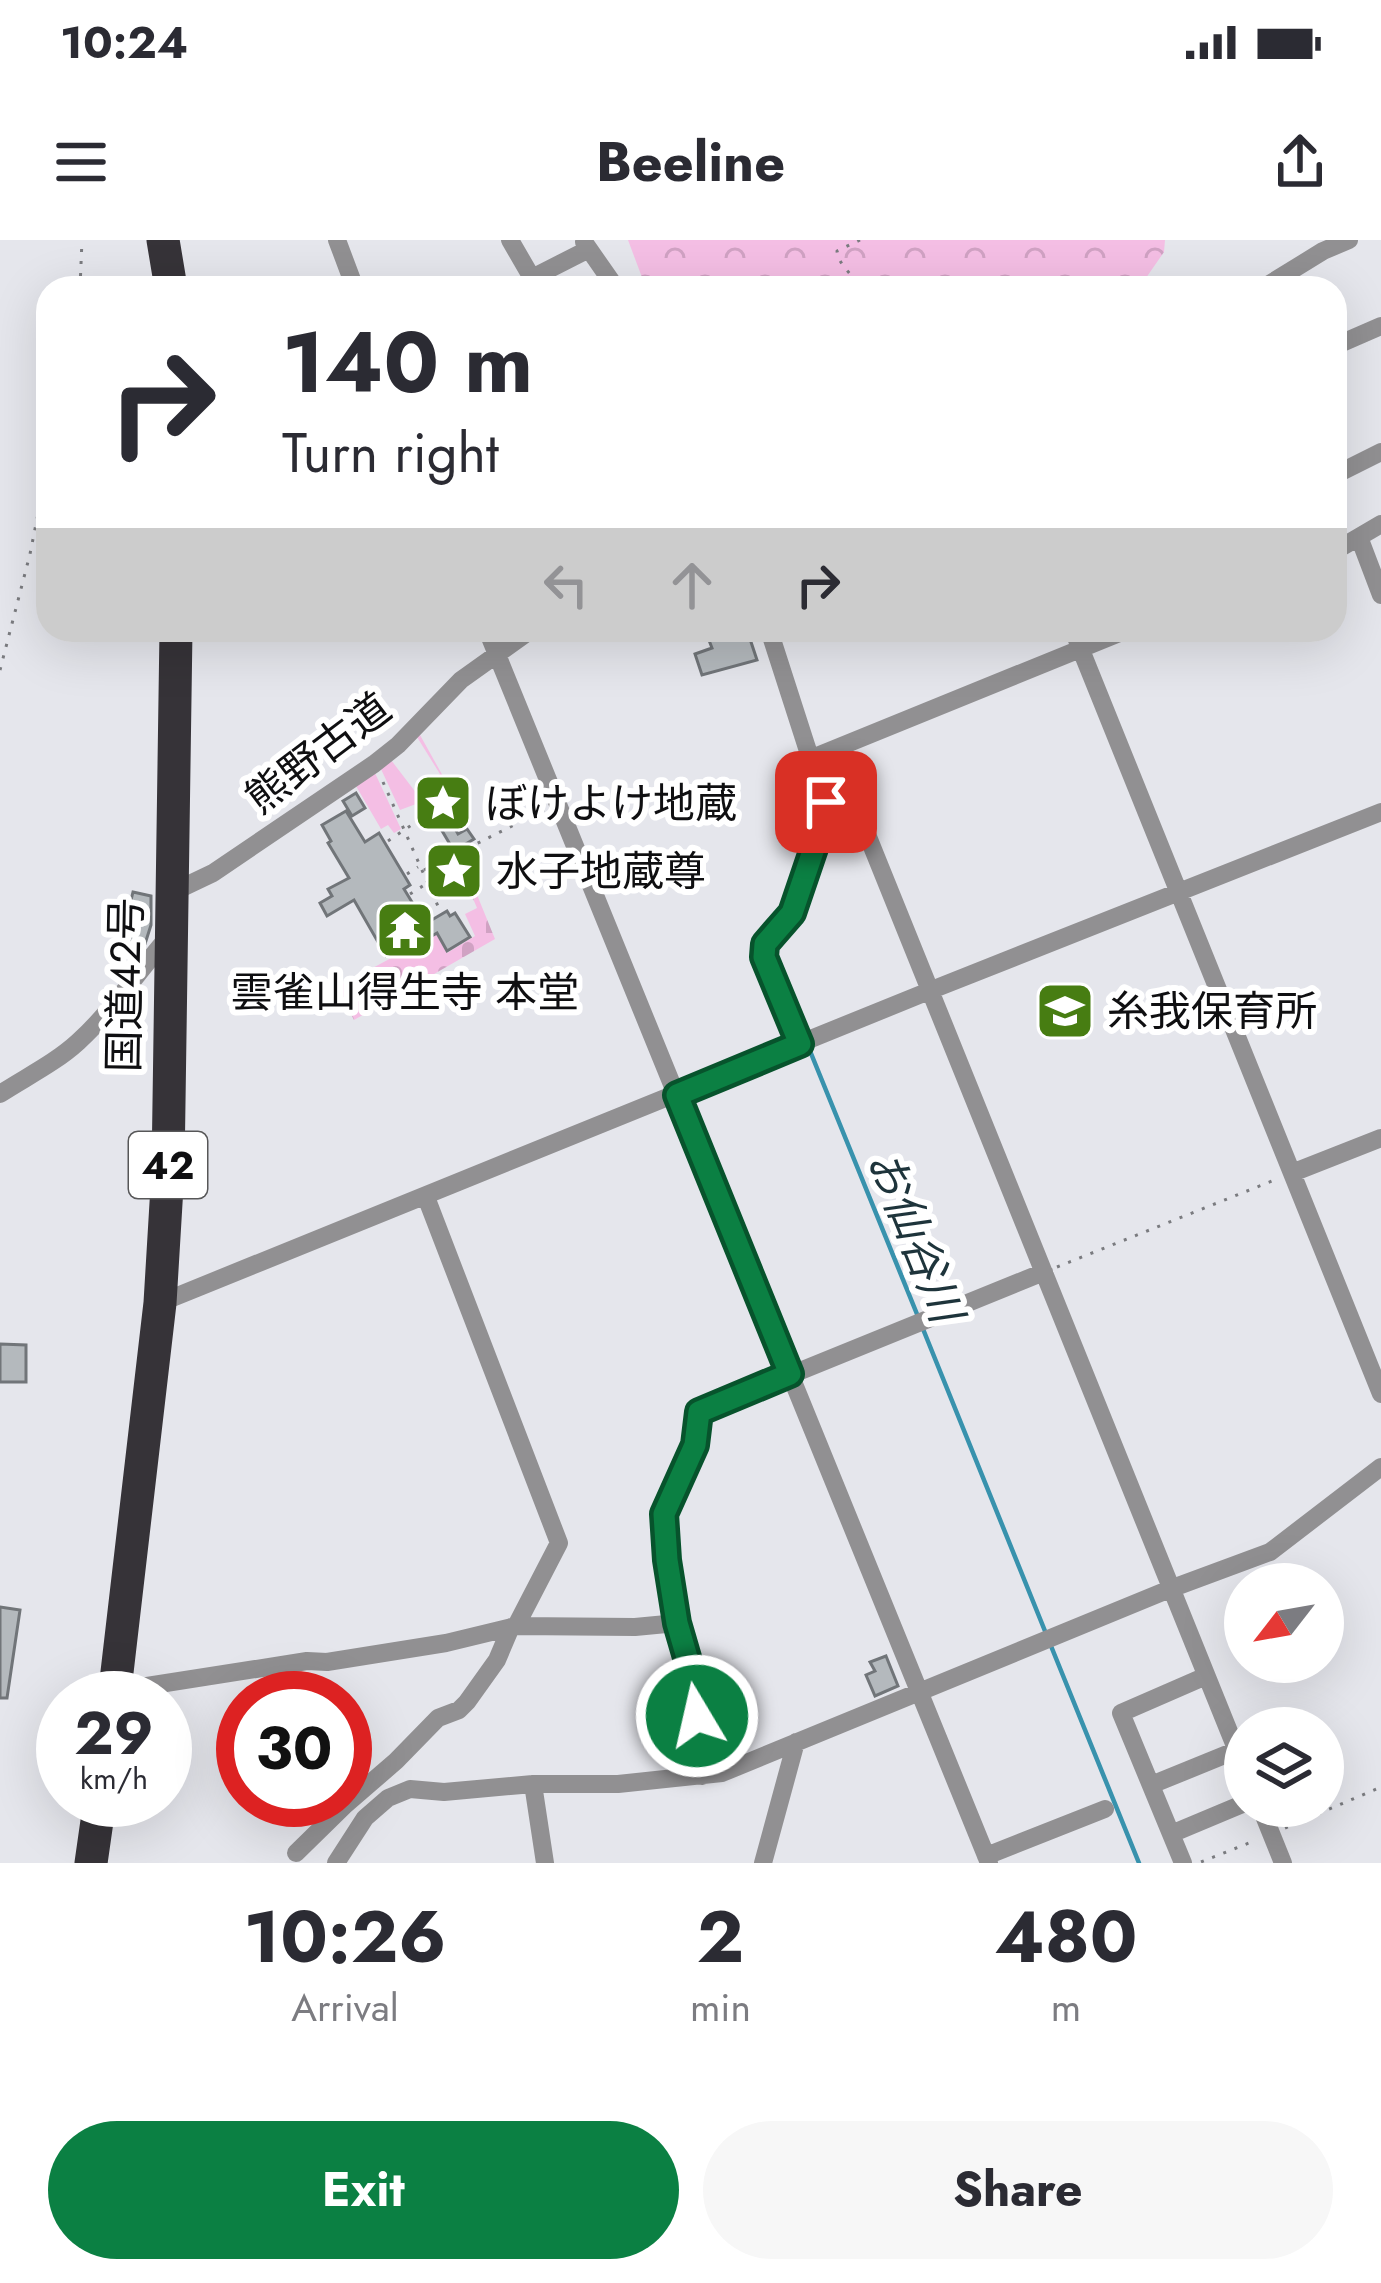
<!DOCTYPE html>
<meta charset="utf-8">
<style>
body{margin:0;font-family:Jost,"Noto Sans JP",sans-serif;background:#f7f7f7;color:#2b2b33;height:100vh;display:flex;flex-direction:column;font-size:45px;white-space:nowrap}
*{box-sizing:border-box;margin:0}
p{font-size:39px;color:#7c7c81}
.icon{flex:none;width:66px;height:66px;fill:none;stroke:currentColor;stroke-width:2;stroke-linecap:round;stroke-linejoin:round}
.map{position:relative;height:1623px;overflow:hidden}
.drawer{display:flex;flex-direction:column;background:#fff;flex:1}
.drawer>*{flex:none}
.top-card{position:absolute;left:36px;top:36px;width:1311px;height:366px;border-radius:36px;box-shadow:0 12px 48px #0002;background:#fff;color:#2b2b33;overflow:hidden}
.needle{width:78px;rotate:239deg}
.controls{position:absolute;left:1224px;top:1323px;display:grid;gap:24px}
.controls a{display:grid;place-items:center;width:120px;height:120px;border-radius:50%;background:#fff;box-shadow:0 12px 48px #0002;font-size:60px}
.speed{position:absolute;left:36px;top:1431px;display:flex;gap:24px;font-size:60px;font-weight:700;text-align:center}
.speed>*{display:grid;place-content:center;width:156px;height:156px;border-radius:50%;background:#fff;box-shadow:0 12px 48px #0002;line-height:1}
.speed small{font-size:30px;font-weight:400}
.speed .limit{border:18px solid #d22;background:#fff;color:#111}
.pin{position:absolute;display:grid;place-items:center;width:102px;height:102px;color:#fff;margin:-51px;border-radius:24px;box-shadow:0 6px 18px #0006}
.me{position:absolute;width:132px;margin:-66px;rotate:351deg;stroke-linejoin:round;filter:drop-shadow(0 0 9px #0008)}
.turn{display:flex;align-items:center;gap:42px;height:252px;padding:0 48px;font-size:54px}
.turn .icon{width:156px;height:156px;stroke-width:2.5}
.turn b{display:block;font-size:84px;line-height:102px}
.lanes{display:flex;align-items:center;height:114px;padding:0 48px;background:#0003;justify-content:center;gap:60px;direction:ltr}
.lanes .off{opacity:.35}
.eta{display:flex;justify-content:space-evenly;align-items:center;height:204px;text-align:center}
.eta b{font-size:72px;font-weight:700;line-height:84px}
.primary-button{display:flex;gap:24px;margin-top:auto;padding:24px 48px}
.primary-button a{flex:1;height:138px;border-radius:72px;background:#0b8043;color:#fff;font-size:48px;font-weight:700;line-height:138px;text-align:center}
.primary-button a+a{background:#f7f7f7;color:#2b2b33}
.status{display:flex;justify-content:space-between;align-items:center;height:84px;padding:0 60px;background:#fff;direction:ltr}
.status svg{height:33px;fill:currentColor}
header{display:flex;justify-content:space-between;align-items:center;height:156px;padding:0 48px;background:#fff;font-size:54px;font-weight:700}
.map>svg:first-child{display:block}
.forest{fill:url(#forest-crowns)}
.cemetery{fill:url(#cemetery-stones)}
.garden{fill:#f4bee4}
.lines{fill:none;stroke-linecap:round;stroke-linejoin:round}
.stream{stroke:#3892ad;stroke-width:4.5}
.building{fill:#b4b9bd;stroke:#717579;stroke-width:3}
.path{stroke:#7a7b7f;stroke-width:3;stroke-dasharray:3 9;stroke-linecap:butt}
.street{stroke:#919092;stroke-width:18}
.highway{stroke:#363338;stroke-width:33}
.route-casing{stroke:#07532c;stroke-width:30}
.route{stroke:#0b8043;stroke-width:21}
.labels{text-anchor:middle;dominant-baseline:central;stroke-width:12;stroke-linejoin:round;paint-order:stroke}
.shield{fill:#fff;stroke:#575758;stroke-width:3}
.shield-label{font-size:39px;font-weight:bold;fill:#0f0f11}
.street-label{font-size:42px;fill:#0f0f11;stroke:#fff}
.poi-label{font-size:42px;fill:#0f0f11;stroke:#fff;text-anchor:start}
.water-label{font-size:45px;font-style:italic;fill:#1e343b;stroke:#fff}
</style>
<div class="status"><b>10:24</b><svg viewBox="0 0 49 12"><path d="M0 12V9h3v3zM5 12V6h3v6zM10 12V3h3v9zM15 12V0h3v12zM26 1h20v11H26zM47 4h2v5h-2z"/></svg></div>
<header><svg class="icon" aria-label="menu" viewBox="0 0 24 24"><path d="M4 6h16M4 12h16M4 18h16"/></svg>Beeline<svg class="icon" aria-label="share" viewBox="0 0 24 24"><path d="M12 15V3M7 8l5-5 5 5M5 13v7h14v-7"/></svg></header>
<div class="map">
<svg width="1381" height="1623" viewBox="0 0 1381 1623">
<defs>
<pattern id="forest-crowns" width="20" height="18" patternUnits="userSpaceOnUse" patternTransform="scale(3)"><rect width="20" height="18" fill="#f4bee4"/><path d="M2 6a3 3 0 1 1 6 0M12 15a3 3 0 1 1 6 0" fill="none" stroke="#d0a2c3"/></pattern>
<pattern id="cemetery-stones" width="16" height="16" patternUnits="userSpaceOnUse" patternTransform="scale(3)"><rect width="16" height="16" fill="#f4bee4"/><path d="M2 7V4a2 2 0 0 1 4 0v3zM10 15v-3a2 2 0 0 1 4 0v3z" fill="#d0a2c3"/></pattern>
</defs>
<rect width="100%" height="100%" fill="#e5e6ec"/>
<path class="forest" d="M628,0H1165L1164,12L1139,48H1040L1037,38L987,48H646Z"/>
<path class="cemetery" d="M471,640L495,699L354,780L337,747L395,716L397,718L436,694L447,713L475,696L465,674L477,668L466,642Z"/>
<path class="garden" d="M420,495L468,581L458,587L452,580L439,588L432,576L425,547L440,534L417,497Z
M391,520L417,554L416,564L400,570L381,529Z
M375,533L401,589L394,593L388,585L381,589L356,546Z"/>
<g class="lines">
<path class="stream" d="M821,520L835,556V566
M808,806L919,1079
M923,1089L1047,1396
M1051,1406L1139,1623"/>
</g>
<path class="building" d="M705,390H722L726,400L748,393L757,420L702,435L695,414L712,408Z
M356,553L365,568L352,576L343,561Z
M346,571L365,602L379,593L410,645L404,649L418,672L423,669L430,681L447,671L450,676L455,673L470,697L447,711L437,693L397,716L394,711L386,716L354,660L327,676L320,663L332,656L328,649L349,638L328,603L331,601L322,585Z
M452,583L458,594L467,589L474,599L454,611L441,589Z
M133,652L151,656V685L145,704L134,717L118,713Z
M0,1104L26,1105V1142H0Z
M0,1367L20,1370L7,1458H0Z
M886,1416L898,1446L875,1456L866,1435L875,1431L870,1422Z"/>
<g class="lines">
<path class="path" d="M860,0L837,11C838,25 854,35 860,48
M80,48L82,0
M0,430L30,314L48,224
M383,542L441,673
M424,575L439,566
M388,601L422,578L421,548
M424,630L544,570
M407,634L418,627
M410,654L426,644
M429,674L438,669
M1057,1027L1277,939
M1285,1588L1381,1547
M1201,1622L1254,1601"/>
<path class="street" d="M337,0L355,48
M510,0L532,38L589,9
M584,2L616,48
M1263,48L1323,11L1349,0
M1335,106L1381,86
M1335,235L1381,212
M1359,297L1381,355
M1335,311L1381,284
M487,390L989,1623
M769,390L827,570L792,673L765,705L764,717L799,804
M1073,390L1381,1154
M812,518L1127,390
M827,570L858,572L1245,1531
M171,653L213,633L374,524L398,505L461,440L531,390
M0,854C26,837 55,823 78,802C113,770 139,730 170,695
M1292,933L1381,898
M426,957L559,1303L516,1386
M160,1063L929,751L1381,572
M115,1451L307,1421L327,1422L446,1403L516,1386L635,1387L677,1383
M702,1536L695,1445L677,1383L667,1320L664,1274L695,1205L699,1172L1044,1032
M533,1544L545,1623
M1151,1545L1237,1510
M1260,1566L1283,1623
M1171,1594L1245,1563
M296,1613L344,1566L396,1521L438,1478L459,1470L467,1462L497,1420L511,1387
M986,1616L1105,1569
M336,1623L365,1578L388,1558L410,1549L444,1552L533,1544H618L722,1533L1170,1349L1270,1312L1381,1227
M763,1623L796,1502
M1183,1623L1121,1473L1206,1436"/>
<path class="highway" d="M163,0L171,48
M114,1458L160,1063L168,930L176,390
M91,1623L100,1560"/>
</g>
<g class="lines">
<defs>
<path id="route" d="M697,1476L695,1445L677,1383L667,1320L664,1274L695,1205L699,1172L790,1134L677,855L800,804L764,717L765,704L792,673L827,570L826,562"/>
</defs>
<use href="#route" class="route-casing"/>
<use href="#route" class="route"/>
</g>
<defs>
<symbol id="sight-square" viewBox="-11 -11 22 22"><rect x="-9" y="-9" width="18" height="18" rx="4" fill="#477d12" stroke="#fff"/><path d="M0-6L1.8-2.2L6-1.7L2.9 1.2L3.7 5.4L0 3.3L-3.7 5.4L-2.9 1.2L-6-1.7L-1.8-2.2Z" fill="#fff"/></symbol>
<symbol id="temple-square" viewBox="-11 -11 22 22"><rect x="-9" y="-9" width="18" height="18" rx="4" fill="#477d12" stroke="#fff"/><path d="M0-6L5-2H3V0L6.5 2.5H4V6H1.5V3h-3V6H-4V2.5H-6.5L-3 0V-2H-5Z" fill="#fff"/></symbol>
<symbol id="school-square" viewBox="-11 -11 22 22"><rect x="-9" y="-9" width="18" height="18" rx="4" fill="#477d12" stroke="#fff"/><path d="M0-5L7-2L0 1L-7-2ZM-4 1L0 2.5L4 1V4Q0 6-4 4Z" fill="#fff"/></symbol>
</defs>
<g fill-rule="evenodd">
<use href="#sight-square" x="410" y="530" width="66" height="66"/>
<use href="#sight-square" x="421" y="598" width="66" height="66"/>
<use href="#temple-square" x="372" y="657" width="66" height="66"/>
<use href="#school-square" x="1032" y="738" width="66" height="66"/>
</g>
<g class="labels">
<rect class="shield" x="129" y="892" width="78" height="66" rx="9"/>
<g class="shield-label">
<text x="168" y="925">42</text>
</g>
<g class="street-label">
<text transform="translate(318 513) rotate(-37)">熊野古道</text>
<text transform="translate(125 745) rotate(-89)">国道42号</text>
</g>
<g class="poi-label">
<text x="485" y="563">ぼけよけ地蔵</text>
<text x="496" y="631">水子地蔵尊</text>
<text x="405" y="752" text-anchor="middle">雲雀山得生寺 本堂</text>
<text x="1107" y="771">糸我保育所</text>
</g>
<g class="water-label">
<text transform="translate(915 996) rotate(68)">お仙谷川</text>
</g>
</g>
</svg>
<div class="controls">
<a><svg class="needle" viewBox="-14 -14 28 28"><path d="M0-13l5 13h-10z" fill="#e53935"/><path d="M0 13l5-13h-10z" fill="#7c7c81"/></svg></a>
<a><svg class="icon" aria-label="layers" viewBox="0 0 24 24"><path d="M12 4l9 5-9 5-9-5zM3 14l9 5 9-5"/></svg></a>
</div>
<div class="speed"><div>29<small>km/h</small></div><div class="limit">30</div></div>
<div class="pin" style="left:826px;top:562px;background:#d93025"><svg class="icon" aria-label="arrive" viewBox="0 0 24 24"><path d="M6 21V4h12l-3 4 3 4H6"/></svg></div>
<svg class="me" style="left:697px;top:1476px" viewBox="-20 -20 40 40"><circle r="17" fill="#0b8043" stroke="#fff" stroke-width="3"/><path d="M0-11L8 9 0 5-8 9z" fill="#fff"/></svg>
<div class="top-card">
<div class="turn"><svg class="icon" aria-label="right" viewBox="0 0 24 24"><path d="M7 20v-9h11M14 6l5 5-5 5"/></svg><div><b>140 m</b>Turn right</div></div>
<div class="lanes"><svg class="icon off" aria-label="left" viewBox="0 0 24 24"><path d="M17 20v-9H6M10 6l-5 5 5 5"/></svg><svg class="icon off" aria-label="ahead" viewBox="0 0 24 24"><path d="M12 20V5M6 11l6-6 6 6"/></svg><svg class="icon" aria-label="right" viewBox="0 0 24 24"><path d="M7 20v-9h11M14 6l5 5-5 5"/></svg></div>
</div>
</div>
<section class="drawer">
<div class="eta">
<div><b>10:26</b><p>Arrival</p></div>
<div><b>2</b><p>min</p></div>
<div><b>480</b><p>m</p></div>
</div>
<div class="primary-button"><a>Exit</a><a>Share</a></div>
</section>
